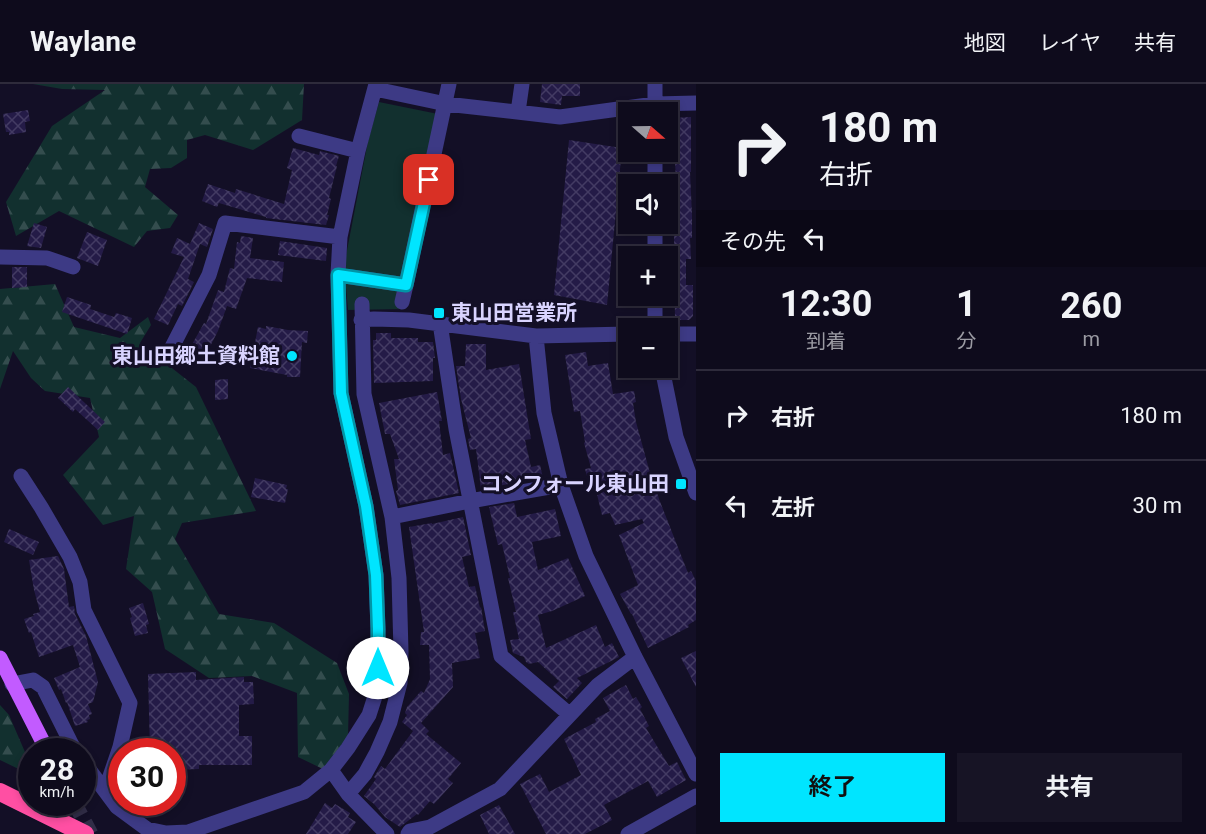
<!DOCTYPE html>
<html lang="ja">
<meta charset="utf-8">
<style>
body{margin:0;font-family:Roboto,"Noto Sans JP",sans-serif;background:#171425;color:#f1f3f6;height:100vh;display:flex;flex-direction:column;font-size:22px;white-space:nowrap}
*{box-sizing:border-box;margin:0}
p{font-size:20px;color:#9b9ba3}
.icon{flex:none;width:33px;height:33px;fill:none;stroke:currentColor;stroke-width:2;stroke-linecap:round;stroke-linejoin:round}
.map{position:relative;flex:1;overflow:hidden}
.sheet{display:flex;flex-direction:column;background:#0e0b1c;width:510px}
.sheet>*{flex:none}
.banner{background:#0e0b1c;color:#f1f3f6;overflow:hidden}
.needle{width:39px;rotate:110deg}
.tools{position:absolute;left:618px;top:18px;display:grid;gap:12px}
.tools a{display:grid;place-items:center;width:60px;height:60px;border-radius:0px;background:#0e0b1c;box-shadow:0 3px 9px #0003,0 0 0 2px #2e2b3b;font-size:30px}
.speed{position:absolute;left:18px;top:654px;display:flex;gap:12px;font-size:30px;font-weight:700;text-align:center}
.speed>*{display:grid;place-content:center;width:78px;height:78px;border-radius:50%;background:#0e0b1c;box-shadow:0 3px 9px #0003,0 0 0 2px #2e2b3b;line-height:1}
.speed small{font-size:15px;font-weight:400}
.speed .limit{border:9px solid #d22;background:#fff;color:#111}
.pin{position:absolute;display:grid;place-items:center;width:51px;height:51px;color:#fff;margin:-26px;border-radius:12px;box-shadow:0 3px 9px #0006}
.me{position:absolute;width:66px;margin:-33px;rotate:0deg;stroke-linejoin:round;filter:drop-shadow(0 0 4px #0008)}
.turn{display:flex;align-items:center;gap:21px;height:126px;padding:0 24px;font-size:27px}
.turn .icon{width:78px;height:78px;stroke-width:2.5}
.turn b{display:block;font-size:42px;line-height:51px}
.then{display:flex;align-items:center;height:57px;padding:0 24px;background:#0003;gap:12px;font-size:22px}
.eta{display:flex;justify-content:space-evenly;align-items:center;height:102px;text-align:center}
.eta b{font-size:36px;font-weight:700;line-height:42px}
.action{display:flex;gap:12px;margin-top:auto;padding:12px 24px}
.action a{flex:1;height:69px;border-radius:0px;background:#00e5ff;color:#111;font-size:24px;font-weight:700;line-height:69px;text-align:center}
.action a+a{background:#171425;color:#f1f3f6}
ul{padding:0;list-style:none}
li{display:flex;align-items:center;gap:18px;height:90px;padding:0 24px;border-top:2px solid #2e2b3b}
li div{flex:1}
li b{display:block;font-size:22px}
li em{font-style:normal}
header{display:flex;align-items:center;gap:36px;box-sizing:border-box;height:84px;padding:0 30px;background:#0e0b1c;border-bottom:2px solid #2e2b3b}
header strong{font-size:28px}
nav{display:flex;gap:33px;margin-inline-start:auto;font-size:21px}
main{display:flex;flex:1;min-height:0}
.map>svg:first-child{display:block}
.forest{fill:url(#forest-firs)}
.park{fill:#12302f}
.building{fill:url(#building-cross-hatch)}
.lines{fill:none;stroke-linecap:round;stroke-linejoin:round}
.major-tunnel{stroke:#312d47;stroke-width:15;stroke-dasharray:15 8;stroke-linecap:butt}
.minor{stroke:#3d3a85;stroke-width:15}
.major{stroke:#c25bff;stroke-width:15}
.highway{stroke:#ff4fa3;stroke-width:18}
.route-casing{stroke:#0095a6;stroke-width:15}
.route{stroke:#00e5ff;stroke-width:10}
.poi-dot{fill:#00e5ff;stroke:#130f26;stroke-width:2}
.labels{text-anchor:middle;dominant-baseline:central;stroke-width:6;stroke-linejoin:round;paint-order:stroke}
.poi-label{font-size:21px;font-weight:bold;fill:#d9d4ff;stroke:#130f26;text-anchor:end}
</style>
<header>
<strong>Waylane</strong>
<nav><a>地図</a><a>レイヤ</a><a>共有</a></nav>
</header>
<main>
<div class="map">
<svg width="696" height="750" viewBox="0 0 696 750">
<defs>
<pattern id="forest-firs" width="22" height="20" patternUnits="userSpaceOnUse" patternTransform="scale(1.5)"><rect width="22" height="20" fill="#12302f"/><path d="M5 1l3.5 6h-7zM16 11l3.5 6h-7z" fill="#344d4e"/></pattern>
<pattern id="building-cross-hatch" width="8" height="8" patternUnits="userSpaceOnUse" patternTransform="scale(1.5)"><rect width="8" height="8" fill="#241b47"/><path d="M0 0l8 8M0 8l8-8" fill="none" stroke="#433b63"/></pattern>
</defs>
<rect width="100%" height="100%" fill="#130f26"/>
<path class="forest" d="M33,0H304L302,36L253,66L205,51L187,56V74L171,84L150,85L145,103L178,131L170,144L147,147L134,163L59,127L16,152L6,118L52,42L105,6L62,5Z
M55,200L74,243L120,254L148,233L151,241L140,259L196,303L256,427L182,439L175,455L219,530L274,539L337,579L349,610L348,652L323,685L298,673L297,609L252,592L209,594L165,565L152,508L126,485L134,432L103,441L63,391L99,353L90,314L45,307L31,294L13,267L0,305V205Z
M0,621L9,631L31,682V691L0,676Z"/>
<path class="park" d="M379,18L443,31V37L405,225L348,226L344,182L368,57Z"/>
<path class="building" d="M542,0H580V12H562L561,21L540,18Z
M28,26L30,37L25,38L26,48L9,51V48H6L3,30Z
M691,33V88H690L692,131V154H690L691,175H686V201H693V232L689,236H675L674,148V132H676L675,98H676L673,34Z
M569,56L622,64L607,221L554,211Z
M293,64L319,71L320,67L339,72L336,82H337L329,114L331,115L327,131H329L326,141L266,134V133L219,119L217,123L202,117L208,100L235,109L236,105L284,120L292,86L287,84Z
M34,139L47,143L41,164L27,162Z
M199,139L213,145L207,163L200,160L188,195L194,198L182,222L178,220L168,241L154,235L184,173L171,169L177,154L190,160Z
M87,148L107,156L98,182L77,174Z
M241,152L253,154L250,174L284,178L282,198L247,194L236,225L227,222L218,247L205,272L190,264L204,239L206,240L218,206L224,208L230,184L234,185L237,158L240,159Z
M280,157L327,164L326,177L278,171Z
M12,183H27V203L12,204Z
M67,213L91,221L90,225L114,233L116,229L132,234L127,250L62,228Z
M266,242L288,246L308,247L307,259L302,258L300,293H287V291L250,284L258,243L266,245Z
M376,249H391V254H418V258H433L435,274H433V297L374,299L373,256H376Z
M466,260H486V286L519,280L531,355L525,356L531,383L540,381L543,394L481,405L476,365L470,366L468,355L471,354L461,315L456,282H465Z
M586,268L588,282L608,279L613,310L634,307L636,318L633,319L636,338L650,389L651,388L659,415L688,489L691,487L696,497V536L688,541L689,543L648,564L632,530H631L620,510L638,501L619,451L644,439L642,435L615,441L610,429L602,431L594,398L589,399L585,385L591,384L584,359L585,358L580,327L574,328L565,271Z
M228,295V315L215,316V296Z
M68,303L105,338L98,346L75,325L73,328L58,314Z
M437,308L442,337H439L443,371L450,369L459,409L400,421L396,407L398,406L394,375H399L390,350H385L379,319Z
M255,394L287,401L286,405H288L285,419L251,413Z
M514,419L517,433L555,425L561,452L532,458L538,486L568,474L585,512L552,527L538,531L546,564L596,541L605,563L612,559L619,573L577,594L582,599L567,615L553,603L559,597L538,578L529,580L526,578L524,573L513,569L510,556L519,555L513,528H516L508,494H510L502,460L498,461L489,423Z
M463,433L471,471L462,473L469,503L475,502L480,524L481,523L485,547L475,549L480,574L452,579L453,603L421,639L429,647L426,650L461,679L448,695L453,699L434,720L430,717L418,731L417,730L400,743L385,733L374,720L364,712L376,695L374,693L381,682L385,685L413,647L402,638L407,631L405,629L407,623L421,607L424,609L430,595L429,561H420L421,548H424L409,443L432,439V440Z
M9,445L39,458L33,471L4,458Z
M58,472L64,485L69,523L74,522L75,530L86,552L98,598L93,618L88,620L92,630L89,631L90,635L87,636L88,638L75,642L67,618L66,619L61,605L59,606L54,594L80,583L73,561L39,573L31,548L29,549L24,535L34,532L33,530L40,528L34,506L29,476Z
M143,519L149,540L146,541L148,549L135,552L130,534L132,533L129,524Z
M696,567V603L681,574Z
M196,588V596L244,593V598H253L254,620L239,621V652H252V681H199V685L172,686V668H150L148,590Z
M626,601L633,615L636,613L642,623L640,625L649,642L646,644L669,682L677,678L686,696L657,713L648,697L604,721L612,736L585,750H546L520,700L540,690L549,708L581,691L564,655L596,638L595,635L610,627L603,614Z
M325,719L332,724L335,720L350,729L348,733L356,738L348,750H306Z
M499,721L515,750H489L480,731Z"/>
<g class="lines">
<path class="major-tunnel" d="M74,718L91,750"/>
<path class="minor" d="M655,0V28
M375,5L446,20L560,33L655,20L696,19
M518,28L522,0
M299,52L358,67
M655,68V100
M655,140V172
M0,173L47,174L73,183
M338,191L406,201L402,218
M406,201L449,0
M655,212V244
M361,236L374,235L409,236L536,252L628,250
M440,239L456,345L501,572L569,630
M668,250H696
M536,252L544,329L561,401L586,472L635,573L696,690
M170,267L209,191L225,139L340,153
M662,284L676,353L696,409
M21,392L41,423L70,473L80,498L84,526L130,619L120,663L105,707
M392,433L470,417L561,401
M12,600L33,596L43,603L72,661L76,668
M82,676L117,723L147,745L166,749L188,748L304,708L331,686L348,664L369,631L378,603V545L376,491L366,422L341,309L338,191L340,153L358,67L376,0
M331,686L348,710L387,750
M348,710L365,690L377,668L390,638L400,599L401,568L399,494L392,433L364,310L362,220
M408,750L410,747L430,743L500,705L598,601L635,573
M628,750L696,712"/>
<path class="major" d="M0,574L48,668"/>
<path class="highway" d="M0,708L85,750"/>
</g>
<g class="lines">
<defs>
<path id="route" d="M378,584V545L376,491L366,422L341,309L338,191L406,201L429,96"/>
</defs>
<use href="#route" class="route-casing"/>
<use href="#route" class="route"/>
</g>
<g class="poi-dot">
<rect x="433" y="223" width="12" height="12" rx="3"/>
<circle cx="292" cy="272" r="6"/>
<rect x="675" y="394" width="12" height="12" rx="3"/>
</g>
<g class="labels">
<g class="poi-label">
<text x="451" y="229" text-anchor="start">東山田営業所</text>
<text x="280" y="272">東山田郷土資料館</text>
<text x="669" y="400">コンフォール東山田</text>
</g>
</g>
</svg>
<div class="tools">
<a><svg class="needle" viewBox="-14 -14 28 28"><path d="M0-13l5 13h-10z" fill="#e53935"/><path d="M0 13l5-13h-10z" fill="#9b9ba3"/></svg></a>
<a><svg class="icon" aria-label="sound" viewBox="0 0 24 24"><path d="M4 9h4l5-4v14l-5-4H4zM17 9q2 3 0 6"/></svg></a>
<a>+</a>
<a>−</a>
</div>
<div class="speed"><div>28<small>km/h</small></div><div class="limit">30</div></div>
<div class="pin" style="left:429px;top:96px;background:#d93025"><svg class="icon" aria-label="arrive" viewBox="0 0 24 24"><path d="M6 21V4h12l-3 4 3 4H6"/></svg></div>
<svg class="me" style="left:378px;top:584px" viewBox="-20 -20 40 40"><circle r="19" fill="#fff"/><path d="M0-13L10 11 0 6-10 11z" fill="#00e5ff"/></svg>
</div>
<section class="sheet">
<div class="banner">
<div class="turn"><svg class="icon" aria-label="right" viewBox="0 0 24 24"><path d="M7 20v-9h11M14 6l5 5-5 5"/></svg><div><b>180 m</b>右折</div></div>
<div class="then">その先<svg class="icon" aria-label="left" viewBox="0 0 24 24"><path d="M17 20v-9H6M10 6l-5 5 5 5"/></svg></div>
</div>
<div class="eta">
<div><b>12:30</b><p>到着</p></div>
<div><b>1</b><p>分</p></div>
<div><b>260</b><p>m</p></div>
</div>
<ul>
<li><svg class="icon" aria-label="right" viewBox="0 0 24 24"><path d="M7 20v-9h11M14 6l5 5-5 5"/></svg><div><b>右折</b></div><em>180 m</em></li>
<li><svg class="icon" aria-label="left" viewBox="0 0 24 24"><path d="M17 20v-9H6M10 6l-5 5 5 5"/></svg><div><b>左折</b></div><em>30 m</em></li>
</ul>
<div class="action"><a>終了</a><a>共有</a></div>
</section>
</main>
